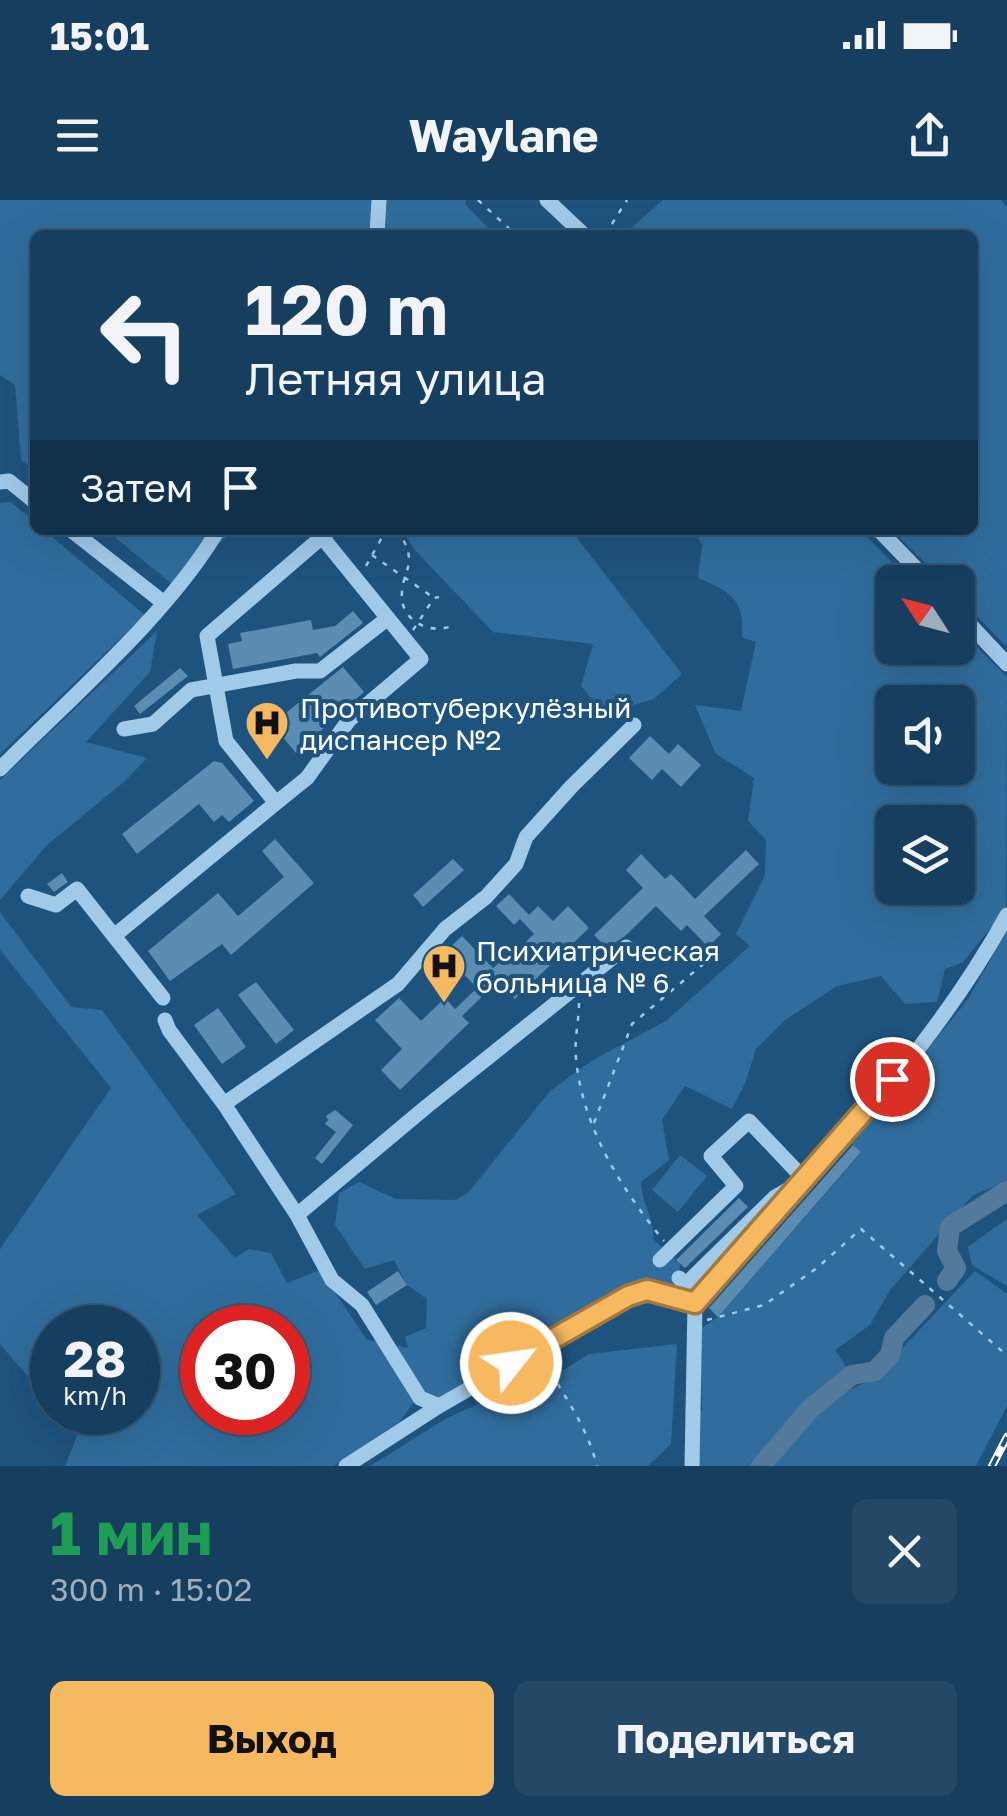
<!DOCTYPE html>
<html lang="ru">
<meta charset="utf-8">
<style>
body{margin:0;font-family:"Golos Text",sans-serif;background:#234967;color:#f1f3f6;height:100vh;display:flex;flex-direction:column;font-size:38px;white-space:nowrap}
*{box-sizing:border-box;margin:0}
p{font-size:32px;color:#9eaebc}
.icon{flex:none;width:55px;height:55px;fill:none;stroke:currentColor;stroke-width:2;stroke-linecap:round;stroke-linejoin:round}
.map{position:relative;height:1266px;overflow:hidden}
.side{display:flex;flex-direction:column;background:#163e5e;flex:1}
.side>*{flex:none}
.guide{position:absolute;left:30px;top:30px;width:948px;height:305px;border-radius:15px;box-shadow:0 10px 40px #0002,0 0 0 2px #355773;background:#163e5e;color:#f1f3f6;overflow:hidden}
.needle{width:65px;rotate:306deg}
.buttons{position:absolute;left:875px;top:365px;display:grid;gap:20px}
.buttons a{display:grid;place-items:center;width:100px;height:100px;border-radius:15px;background:#163e5e;box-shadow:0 10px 40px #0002,0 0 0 2px #355773;font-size:50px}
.speed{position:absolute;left:30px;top:1105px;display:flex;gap:20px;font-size:50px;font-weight:700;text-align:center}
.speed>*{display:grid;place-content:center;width:130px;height:130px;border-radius:50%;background:#163e5e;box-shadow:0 10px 40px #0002,0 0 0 2px #355773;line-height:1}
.speed small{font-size:25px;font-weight:400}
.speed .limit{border:15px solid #d22;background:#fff;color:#111}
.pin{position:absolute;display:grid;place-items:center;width:85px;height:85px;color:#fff;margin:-42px;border:5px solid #fff;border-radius:50%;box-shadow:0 2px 10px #0007}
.me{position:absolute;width:110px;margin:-55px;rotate:60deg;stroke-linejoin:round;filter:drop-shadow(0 0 8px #0008)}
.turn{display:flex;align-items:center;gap:35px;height:210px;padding:0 50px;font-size:45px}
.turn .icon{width:130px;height:130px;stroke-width:2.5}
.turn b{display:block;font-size:70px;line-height:85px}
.then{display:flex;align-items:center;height:95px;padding:0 50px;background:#0003;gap:20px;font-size:38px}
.round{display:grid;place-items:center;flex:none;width:105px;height:105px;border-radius:15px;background:#234967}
.head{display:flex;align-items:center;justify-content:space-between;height:170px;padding:0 50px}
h1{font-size:60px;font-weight:700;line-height:75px;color:#1e9e55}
.cta{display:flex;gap:20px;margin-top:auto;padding:20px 50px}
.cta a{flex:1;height:115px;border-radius:15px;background:#f7b960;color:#111;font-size:40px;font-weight:700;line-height:115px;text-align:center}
.cta a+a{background:#234967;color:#f1f3f6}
.status{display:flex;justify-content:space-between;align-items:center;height:70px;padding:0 50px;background:#163e5e;direction:ltr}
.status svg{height:28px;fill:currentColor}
header{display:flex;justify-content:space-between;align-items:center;height:130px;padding:0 50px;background:#163e5e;font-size:45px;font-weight:700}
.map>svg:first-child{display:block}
.green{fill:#306d9c;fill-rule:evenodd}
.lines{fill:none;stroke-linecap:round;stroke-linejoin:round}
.river{stroke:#537a9a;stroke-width:20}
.building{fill:#5b8cb1}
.path{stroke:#a1c9e8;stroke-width:2.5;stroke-dasharray:5 8;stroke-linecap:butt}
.minor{stroke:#a1c9e8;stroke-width:15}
.rail-casing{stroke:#fff;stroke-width:8}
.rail{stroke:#1e537e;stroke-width:4;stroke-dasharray:11;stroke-linecap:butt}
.route-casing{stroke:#a1783e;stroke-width:25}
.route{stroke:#f7b960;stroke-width:18}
.labels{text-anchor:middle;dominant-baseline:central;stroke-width:8;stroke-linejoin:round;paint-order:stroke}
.poi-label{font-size:28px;fill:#fff;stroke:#1e537e;text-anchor:start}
</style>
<div class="status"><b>15:01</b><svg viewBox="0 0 49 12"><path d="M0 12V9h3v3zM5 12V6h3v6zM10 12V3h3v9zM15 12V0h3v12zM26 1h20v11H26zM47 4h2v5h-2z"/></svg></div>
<header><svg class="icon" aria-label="menu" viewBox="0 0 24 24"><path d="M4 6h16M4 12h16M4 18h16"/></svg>Waylane<svg class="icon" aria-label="share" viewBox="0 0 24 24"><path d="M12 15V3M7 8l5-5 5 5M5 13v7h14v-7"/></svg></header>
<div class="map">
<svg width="1007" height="1266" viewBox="0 0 1007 1266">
<rect width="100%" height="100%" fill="#1e537e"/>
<path class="green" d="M0,0H466L465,4L495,35H35V271L21,260L15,185L0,175Z
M663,0H1001L1007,7V447L958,397V382H944L892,330H972V35H623Z
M11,302L35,322V330H44L145,415L0,554V303Z
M106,330H234L173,385Z
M403,330H571L682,474L654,499L604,514L581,486L593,444L493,432L413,348Z
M694,330H860L912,382H892V448H958V428L1007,477L1006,709L963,762L945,769L937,802L905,804L881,776L837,786L785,820L756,849L746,881L732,909L685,886L662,920L669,960L641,982C641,1003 655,1018 653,1039L680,1064L679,1078L665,1097L647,1090L636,1080L546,1133L520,1134L525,1146L444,1196L415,1201L399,1222L334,1266H65L82,1223L70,1213L138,1212V1128H52V1198L31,1180L0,1144V1049L111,888L0,750V712L71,807L102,810L236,994L197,1015L235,1058L249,1049L271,1053L287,1083L320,1070L367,1140L408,1148L405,1137L426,1128L427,1099L407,1085L394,1060L365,1069L335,1025L339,993L359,982L396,999L455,1000L468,993L550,891L591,861L666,821L750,746L736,734L765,675L766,640L748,621L754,578L716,554L695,505L741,511L756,442L742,437C745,398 730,392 698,378L702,345ZM892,502H958V568H892ZM892,622H958V688H892ZM202,1128H288V1212H202Z
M157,431L150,472L86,542L147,558L125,581L47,645L0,700V580Z
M1007,731V982L973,995L890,1090L870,1125L835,1150L852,1175L815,1205L872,1180L975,1071L1007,1094V1206L976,1266H698L696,1212L702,1210L700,1129L718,1117L861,953L852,944L968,799Z
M680,955L707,976L678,1012L652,990Z
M1007,1019V1086L972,1065L968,1047Z
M677,1144L671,1244L648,1266H370L447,1218L537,1178L565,1169L589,1154Z"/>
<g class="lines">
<path class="river" d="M947,1081L956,1068L947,1051L950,1027L1007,991
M761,1266L811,1208L852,1175L875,1171L890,1155L894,1138L925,1105"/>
</g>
<path class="building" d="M353,411L363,423L320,457L317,453L233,469L228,444L242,441L240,433L311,420L313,430L335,426Z
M343,467L364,492L296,553L272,524Z
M180,468L188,476L140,514L134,506Z
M650,536L669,554L678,544L701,565L681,587L662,569L652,580L629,558Z
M214,561L222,563L254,601L229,622L222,615L214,622L199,604L137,654L122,634Z
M275,639L314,683L231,755L222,744L170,781L148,751L218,693L238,716L284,677L262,651Z
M746,650L759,664L704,716L721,734L708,747L687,725L681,731L656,706L625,736L607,748L594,735L643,688L626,670L641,654L665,679L671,674L695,699Z
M453,659L464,670L423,707L413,695Z
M62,673L68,682L54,692L47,684Z
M509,694L529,715L538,706L553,721L568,706L589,728L515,799L498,781L462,816L469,823L400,890L381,870L402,849L375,820L399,798L421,821L445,798L455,809L477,788L455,765L451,768L440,757L462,736L493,768L505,757L507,760L534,734L520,719L514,725L496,706Z
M256,782L294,830L276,844L238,795Z
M218,808L246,847L222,864L194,825Z
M335,910L353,925L322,964L315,958L336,932L325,924L328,920L326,916Z
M853,945L861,952L718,1117L709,1108Z
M739,998L748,1007L685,1068L676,1060Z
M398,1071L407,1085L376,1105L367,1092Z"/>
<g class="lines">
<path class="path" d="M478,0L516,35
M605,35L627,0
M396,330C403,338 409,348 409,360C409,370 402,381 402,392C399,420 429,435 452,426
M372,355L434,398
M366,366L386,330
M413,430L434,398L439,397
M579,803C579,821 574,840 576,858C582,927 622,990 664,1041
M594,923L632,824L708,760
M707,1120L764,1105L817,1068L861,1029L1002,1151
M545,1161C564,1198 586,1223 597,1266"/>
<path class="minor" d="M547,0L584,35
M377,35L379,0
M0,282L9,281L35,302
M71,330L164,403
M879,330L929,382
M958,412L1007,464
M124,529L153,524L191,490L296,471H320L388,418
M0,569C71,497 167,416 218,330
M276,603L307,578L349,520L421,459L322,337
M28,696L56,705L77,689L114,736
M163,798L114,736L276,603L226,541L207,436L330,330
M165,820L169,830L224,904
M297,1015L224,904L398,784L445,729L486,697L516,664L526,637L571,587L634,525
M660,1060L736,986L711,956L749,921L805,980L775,997L686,1084L679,1078
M439,1206L420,1198L362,1105L332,1080L297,1015L426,907L626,747
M346,1266L439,1206L628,1097L647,1090L695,1103
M692,1266L695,1103C805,980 927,861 1007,715"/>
<defs>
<path id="rail" d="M992,1266L1007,1237"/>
</defs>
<use href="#rail" class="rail-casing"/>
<use href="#rail" class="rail"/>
</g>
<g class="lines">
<defs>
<path id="route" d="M511,1163L628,1096L647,1090L695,1103L892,879"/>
</defs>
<use href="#route" class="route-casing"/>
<use href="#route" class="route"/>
</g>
<defs>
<symbol id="hospital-pin" viewBox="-11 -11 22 30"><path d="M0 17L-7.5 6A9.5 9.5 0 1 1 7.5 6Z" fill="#f7b960" stroke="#1e537e"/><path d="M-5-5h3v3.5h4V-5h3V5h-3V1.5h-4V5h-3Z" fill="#111"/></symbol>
</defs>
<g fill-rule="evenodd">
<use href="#hospital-pin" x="242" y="498" width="50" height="68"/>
<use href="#hospital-pin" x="419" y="741" width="50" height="68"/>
</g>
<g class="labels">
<g class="poi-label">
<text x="300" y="507">Противотуберкулёзный<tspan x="300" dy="32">диспансер №2</tspan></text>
<text x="476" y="750">Психиатрическая<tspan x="476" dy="32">больница № 6</tspan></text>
</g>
</g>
</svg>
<div class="buttons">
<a><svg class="needle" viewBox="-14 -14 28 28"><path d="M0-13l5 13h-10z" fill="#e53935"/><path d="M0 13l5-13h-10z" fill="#9eaebc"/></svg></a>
<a><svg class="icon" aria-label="sound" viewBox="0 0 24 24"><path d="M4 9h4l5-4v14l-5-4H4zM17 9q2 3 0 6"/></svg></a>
<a><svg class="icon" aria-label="layers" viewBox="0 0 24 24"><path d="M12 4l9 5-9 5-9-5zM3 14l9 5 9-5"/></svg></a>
</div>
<div class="speed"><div>28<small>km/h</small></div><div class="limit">30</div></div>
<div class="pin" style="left:892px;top:879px;background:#d93025"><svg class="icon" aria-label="arrive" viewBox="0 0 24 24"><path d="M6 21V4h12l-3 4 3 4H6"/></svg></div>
<svg class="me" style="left:511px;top:1163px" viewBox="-20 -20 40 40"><circle r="17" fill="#f7b960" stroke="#fff" stroke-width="3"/><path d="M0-11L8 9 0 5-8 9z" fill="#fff"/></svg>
<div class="guide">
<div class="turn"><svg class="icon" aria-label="left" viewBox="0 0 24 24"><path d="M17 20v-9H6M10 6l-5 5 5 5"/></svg><div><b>120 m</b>Летняя улица</div></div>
<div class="then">Затем<svg class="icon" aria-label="arrive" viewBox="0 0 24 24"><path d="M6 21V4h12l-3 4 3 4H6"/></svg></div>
</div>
</div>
<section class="side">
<div class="head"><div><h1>1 мин</h1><p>300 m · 15:02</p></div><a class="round"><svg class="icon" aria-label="close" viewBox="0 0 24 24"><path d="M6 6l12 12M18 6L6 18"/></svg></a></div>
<div class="cta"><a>Выход</a><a>Поделиться</a></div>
</section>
